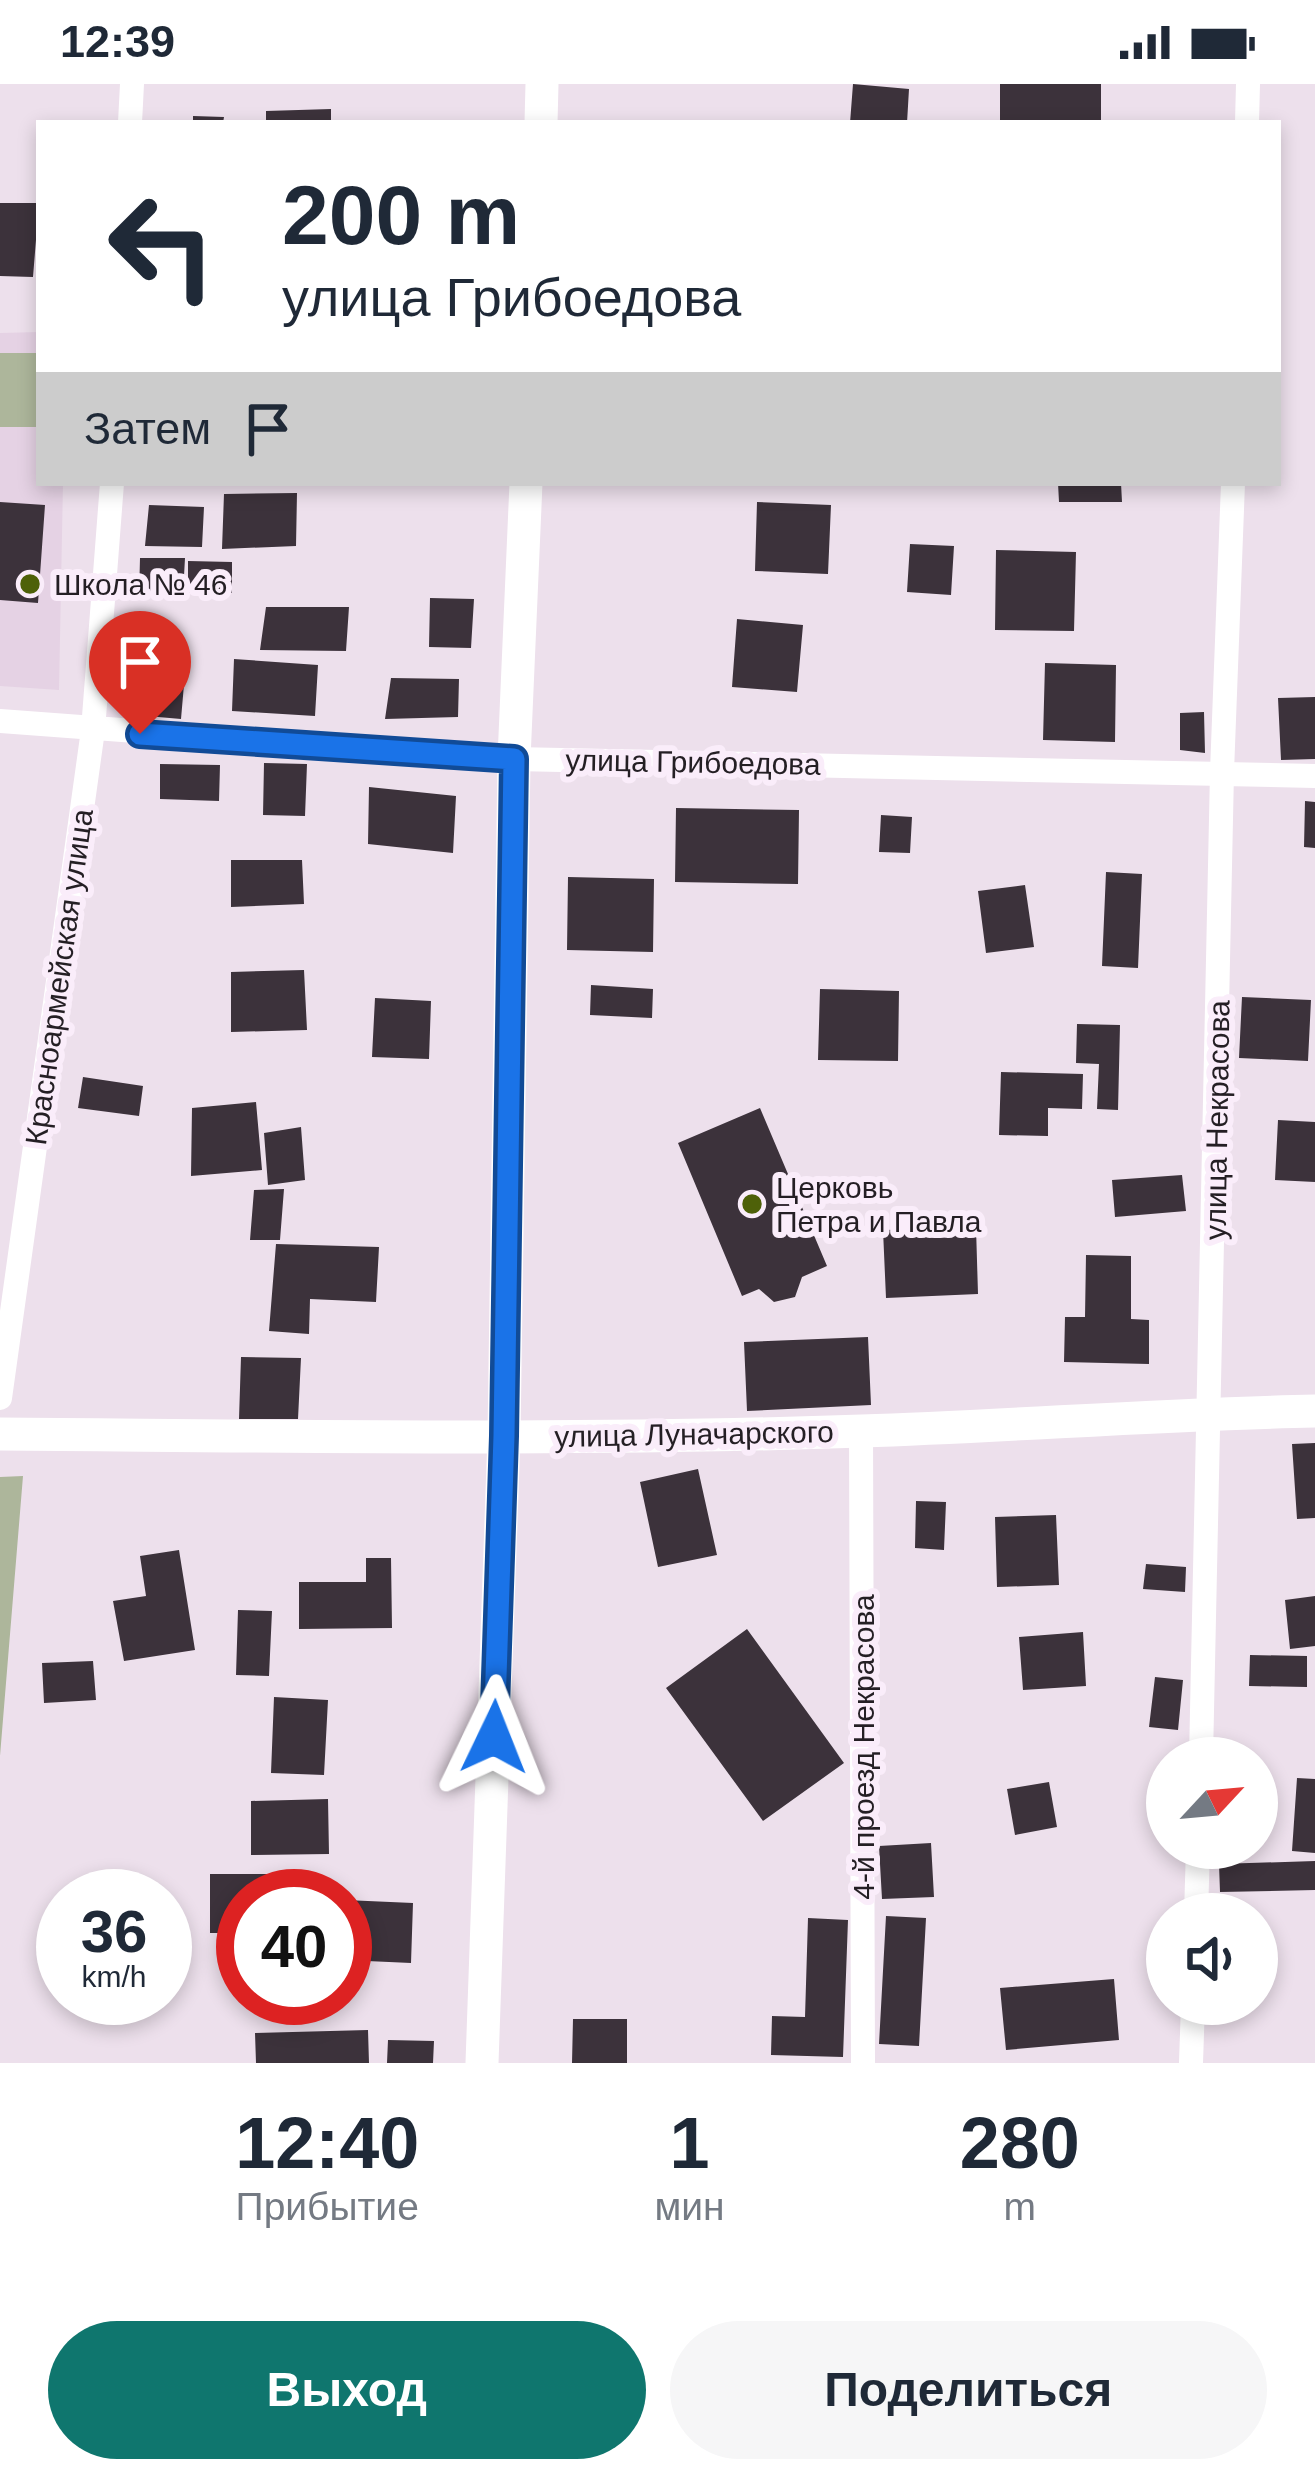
<!DOCTYPE html>
<html lang="ru">
<meta charset="utf-8">
<style>
body{margin:0;font-family:Arial,sans-serif;background:#f6f6f7;color:#1f2937;height:100vh;display:flex;flex-direction:column;font-size:45px;white-space:nowrap}
*{box-sizing:border-box;margin:0}
p{font-size:39px;color:#747a83}
.icon{flex:none;width:66px;height:66px;fill:none;stroke:currentColor;stroke-width:2;stroke-linecap:round;stroke-linejoin:round}
.map{position:relative;height:1979px;overflow:hidden}
.details{display:flex;flex-direction:column;background:#fff;flex:1}
.details>*{flex:none}
.banner{position:absolute;left:36px;top:36px;width:1245px;height:366px;border-radius:0px;box-shadow:0 6px 18px #0003;background:#fff;color:#1f2937;overflow:hidden}
.needle{width:78px;rotate:64deg}
.controls{position:absolute;left:1146px;top:1653px;display:grid;gap:24px}
.controls a{display:grid;place-items:center;width:132px;height:132px;border-radius:50%;background:#fff;box-shadow:0 6px 18px #0003;font-size:60px}
.speed{position:absolute;left:36px;top:1785px;display:flex;gap:24px;font-size:60px;font-weight:700;text-align:center}
.speed>*{display:grid;place-content:center;width:156px;height:156px;border-radius:50%;background:#fff;box-shadow:0 6px 18px #0003;line-height:1}
.speed small{font-size:30px;font-weight:400}
.speed .limit{border:18px solid #d22;background:#fff;color:#111}
.pin{position:absolute;display:grid;place-items:center;width:102px;height:102px;color:#fff;margin:-123px -51px;border-radius:50% 50% 50% 0;rotate:-45deg;box-shadow:0 0 12px #0007}
.pin .icon{rotate:45deg}
.me{position:absolute;width:132px;margin:-66px;rotate:2deg;stroke-linejoin:round;filter:drop-shadow(0 0 9px #0008)}
.turn{display:flex;align-items:center;gap:42px;height:252px;padding:0 48px;font-size:54px}
.turn .icon{width:156px;height:156px;stroke-width:2.5}
.turn b{display:block;font-size:84px;line-height:102px}
.then{display:flex;align-items:center;height:114px;padding:0 48px;background:#0003;gap:24px;font-size:45px}
.eta{display:flex;justify-content:space-evenly;align-items:center;height:204px;text-align:center}
.eta b{font-size:72px;font-weight:700;line-height:84px}
.primary-button{display:flex;gap:24px;margin-top:auto;padding:24px 48px}
.primary-button a{flex:1;height:138px;border-radius:72px;background:#0f766e;color:#fff;font-size:48px;font-weight:700;line-height:138px;text-align:center}
.primary-button a+a{background:#f6f6f7;color:#1f2937}
.status{display:flex;justify-content:space-between;align-items:center;height:84px;padding:0 60px;background:#fff;direction:ltr}
.status svg{height:33px;fill:currentColor}
.map>svg:first-child{display:block}
.built{fill:#e5d2e4}
.green{fill:#adb69b}
.building{fill:#3c323b}
.lines{fill:none;stroke-linecap:round;stroke-linejoin:round}
.minor{stroke:#fff;stroke-width:24}
.tertiary{stroke:#fff;stroke-width:33}
.route-casing{stroke:#114b97;stroke-width:30}
.route{stroke:#1a73e8;stroke-width:21}
.poi-dot{fill:#4e6109;stroke:#faedfa;stroke-width:4.5}
.labels{text-anchor:middle;dominant-baseline:central;stroke-width:12;stroke-linejoin:round;paint-order:stroke}
.poi-label{font-size:30px;fill:#241f24;stroke:#faedfa;text-anchor:start}
.street-label{font-size:30px;fill:#241f24;stroke:#faedfa}
</style>
<div class="status"><b>12:39</b><svg viewBox="0 0 49 12"><path d="M0 12V9h3v3zM5 12V6h3v6zM10 12V3h3v9zM15 12V0h3v12zM26 1h20v11H26zM47 4h2v5h-2z"/></svg></div>
<div class="map">
<svg width="1315" height="1979" viewBox="0 0 1315 1979">
<rect width="100%" height="100%" fill="#ede0ec"/>
<path class="built" d="M39,248V399H63L59,606L0,602V249Z"/>
<path class="green" d="M0,269H36V343H0Z
M23,1392L0,1672V1393Z"/>
<path class="building" d="M853,0L909,5L907,39H850Z
M1000,0H1101V39H1000Z
M331,25V39H266V27Z
M193,32L224,33L223,39H193Z
M0,119H39L33,193L0,192Z
M1058,399H1121L1122,418H1059Z
M297,409L296,462L222,465L224,410Z
M0,418L45,421L38,519L0,516Z
M757,418L831,421L828,490L755,487Z
M149,421L204,423L202,463L145,462Z
M910,460L954,462L951,511L907,508Z
M996,466L1076,468L1074,547L995,546Z
M140,474H185L183,510L139,513Z
M188,477L232,478V509H188Z
M430,514L474,515L471,564L429,563Z
M266,523H349L346,567L260,566Z
M737,535L803,541L797,608L732,603Z
M132,563L187,566L181,635L124,630Z
M234,575L318,581L315,632L232,627Z
M1045,579L1116,581L1115,658L1043,656Z
M391,594L459,595L458,633L385,635Z
M1315,613V675L1281,676L1278,614Z
M1204,628L1205,669L1180,666V629Z
M264,679L307,680L305,732L263,731Z
M160,680L220,681L219,717L160,715Z
M369,703L456,712L453,769L368,760Z
M1305,717L1315,718V764L1304,763Z
M676,724L799,726L798,800L675,798Z
M881,731L912,733L910,769L879,768Z
M231,776H302L304,820L231,823Z
M1106,788L1142,790L1138,884L1102,882Z
M568,793L654,795L653,868L567,866Z
M1025,801L1034,863L986,869L978,807Z
M304,886L307,946L231,948V888Z
M591,901L653,905L652,934L590,931Z
M820,905L899,907L898,977L818,976Z
M1242,913L1311,916L1308,977L1239,974Z
M375,914L431,917L429,975L372,973Z
M1077,940L1120,941L1118,1026L1097,1025L1099,980L1076,979Z
M1001,988L1083,990L1082,1025L1048,1024V1052L999,1051Z
M83,993L143,1002L139,1032L78,1024Z
M256,1018L262,1086L191,1092L192,1024Z
M760,1024L827,1182L802,1193L795,1213L774,1218L759,1205L742,1212L678,1059Z
M1278,1036L1315,1038V1098L1275,1096Z
M301,1043L305,1096L268,1101L264,1049Z
M1182,1091L1186,1127L1115,1133L1112,1096Z
M284,1105L280,1156H250L254,1106Z
M976,1143L978,1210L886,1214L883,1146Z
M276,1160L379,1163L376,1218L310,1215L309,1250L269,1247Z
M1086,1171L1131,1172V1235L1149,1236V1280L1064,1278L1065,1233H1085Z
M868,1253L871,1321L747,1327L744,1258Z
M241,1273L301,1274L298,1335H239Z
M1315,1359V1434L1297,1435L1292,1360Z
M698,1385L717,1471L658,1483L640,1398Z
M916,1417L946,1418L944,1466L915,1464Z
M1056,1431L1059,1501L997,1503L995,1433Z
M179,1466L195,1566L124,1577L113,1517L146,1512L140,1472Z
M366,1474H391L392,1544L299,1545V1498H366Z
M1146,1480L1186,1483L1185,1508L1143,1505Z
M1315,1512V1562L1290,1565L1285,1516Z
M238,1526L272,1527L269,1592L236,1591Z
M747,1545L844,1679L763,1737L666,1604Z
M1083,1548L1086,1602L1023,1606L1019,1553Z
M1250,1571L1307,1572V1603L1249,1602Z
M93,1577L96,1616L44,1619L42,1579Z
M1155,1593L1183,1596L1178,1646L1149,1643Z
M274,1613L328,1616L324,1691L271,1689Z
M1297,1694L1315,1695V1769L1292,1767Z
M1049,1698L1057,1743L1015,1751L1007,1705Z
M328,1715L329,1770L251,1771V1717Z
M931,1759L934,1813L882,1815L879,1762Z
M1315,1777V1806L1220,1808L1219,1780Z
M210,1790H320V1812H243V1849H210Z
M345,1816L413,1819L411,1879L345,1876Z
M886,1832L926,1834L919,1962L879,1960Z
M808,1834L848,1836L843,1973L771,1971L772,1932L805,1933Z
M1114,1895L1119,1956L1006,1966L1000,1904Z
M573,1935H627V1979H572Z
M368,1946L369,1979H256L255,1949Z
M388,1956L434,1957L433,1979H387Z"/>
<g class="lines">
<path class="minor" d="M130,39L132,0
M1247,39L1248,0
M0,637L514,675L1315,692
M0,1314L93,646L112,399
M861,1347L863,1979
M1201,1674L1222,688L1233,399
M1196,1830L1198,1764
M1191,1979L1193,1920"/>
<path class="tertiary" d="M541,39L542,0
M0,1350C287,1352 575,1357 862,1347C1013,1342 1164,1330 1315,1327
M482,1979L504,1352L514,675L526,399"/>
</g>
<g class="lines">
<defs>
<path id="route" d="M140,650L514,675L504,1352L494,1653"/>
</defs>
<use href="#route" class="route-casing"/>
<use href="#route" class="route"/>
</g>
<g class="poi-dot">
<circle cx="30" cy="500" r="12"/>
<circle cx="752" cy="1120" r="12"/>
</g>
<g class="labels">
<g class="poi-label">
<text x="54" y="500">Школа № 46</text>
<text x="776" y="1103">Церковь<tspan x="776" dy="34">Петра и Павла</tspan></text>
</g>
<g class="street-label">
<text transform="translate(693 678) rotate(1)">улица Грибоедова</text>
<text transform="translate(59 893) rotate(-82)">Красноармейская улица</text>
<text transform="translate(1217 1036) rotate(-89)">улица Некрасова</text>
<text transform="translate(694 1350) rotate(-1)">улица Луначарского</text>
<text transform="translate(863 1663) rotate(-90)">4-й проезд Некрасова</text>
</g>
</g>
</svg>
<div class="controls">
<a><svg class="needle" viewBox="-14 -14 28 28"><path d="M0-13l5 13h-10z" fill="#e53935"/><path d="M0 13l5-13h-10z" fill="#747a83"/></svg></a>
<a><svg class="icon" aria-label="sound" viewBox="0 0 24 24"><path d="M4 9h4l5-4v14l-5-4H4zM17 9q2 3 0 6"/></svg></a>
</div>
<div class="speed"><div>36<small>km/h</small></div><div class="limit">40</div></div>
<div class="pin" style="left:140px;top:650px;background:#d93025"><svg class="icon" aria-label="arrive" viewBox="0 0 24 24"><path d="M6 21V4h12l-3 4 3 4H6"/></svg></div>
<svg class="me" style="left:494px;top:1653px" viewBox="-20 -20 40 40"><path d="M0-17L14 15 0 8-14 15z" fill="#1a73e8" stroke="#fff" stroke-width="4"/></svg>
<div class="banner">
<div class="turn"><svg class="icon" aria-label="left" viewBox="0 0 24 24"><path d="M17 20v-9H6M10 6l-5 5 5 5"/></svg><div><b>200 m</b>улица Грибоедова</div></div>
<div class="then">Затем<svg class="icon" aria-label="arrive" viewBox="0 0 24 24"><path d="M6 21V4h12l-3 4 3 4H6"/></svg></div>
</div>
</div>
<section class="details">
<div class="eta">
<div><b>12:40</b><p>Прибытие</p></div>
<div><b>1</b><p>мин</p></div>
<div><b>280</b><p>m</p></div>
</div>
<div class="primary-button"><a>Выход</a><a>Поделиться</a></div>
</section>
